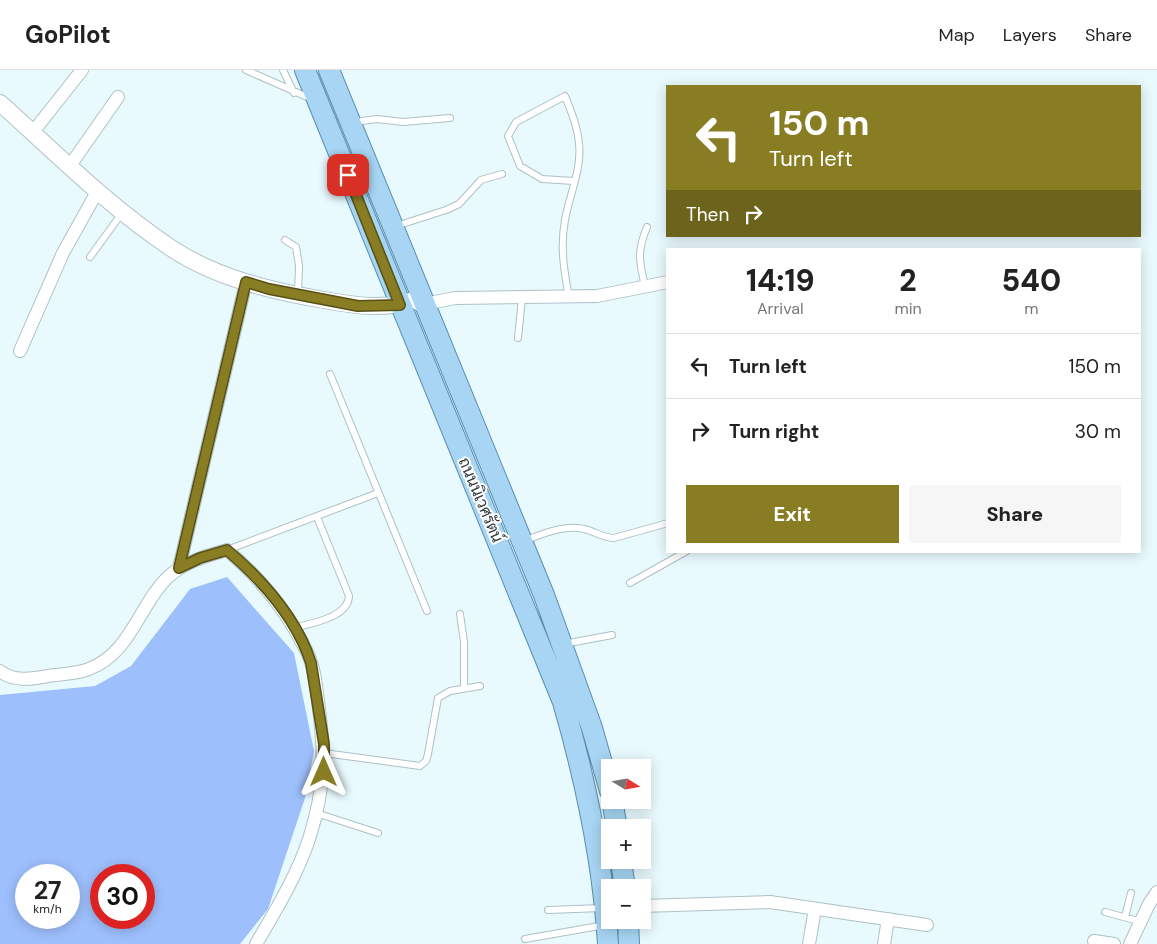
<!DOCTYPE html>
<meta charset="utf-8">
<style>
body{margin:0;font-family:"DM Sans",Sarabun,sans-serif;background:#f6f6f6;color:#222;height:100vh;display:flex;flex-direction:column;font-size:19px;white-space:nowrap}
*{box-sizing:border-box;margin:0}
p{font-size:16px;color:#767676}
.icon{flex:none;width:28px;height:28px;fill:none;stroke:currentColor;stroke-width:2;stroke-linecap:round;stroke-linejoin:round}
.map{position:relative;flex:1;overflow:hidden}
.panel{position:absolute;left:666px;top:178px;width:475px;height:305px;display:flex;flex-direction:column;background:#fff;border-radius:0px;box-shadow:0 2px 12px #0003}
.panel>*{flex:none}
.guide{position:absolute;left:666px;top:15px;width:475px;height:152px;border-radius:0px;box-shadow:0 2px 12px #0003;background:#887d23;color:#fff;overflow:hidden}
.needle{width:32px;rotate:101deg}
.tools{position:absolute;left:601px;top:689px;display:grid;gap:10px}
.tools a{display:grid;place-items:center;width:50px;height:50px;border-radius:0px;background:#fff;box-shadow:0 2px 12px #0003;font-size:25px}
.speed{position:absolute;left:15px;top:794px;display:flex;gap:10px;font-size:25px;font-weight:700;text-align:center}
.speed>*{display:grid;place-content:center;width:65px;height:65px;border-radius:50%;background:#fff;box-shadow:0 2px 12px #0003;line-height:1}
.speed small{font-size:12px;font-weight:400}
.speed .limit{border:8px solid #d22;background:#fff;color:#111}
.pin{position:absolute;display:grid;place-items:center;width:42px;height:42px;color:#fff;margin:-21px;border-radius:10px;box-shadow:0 2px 8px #0006}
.me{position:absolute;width:55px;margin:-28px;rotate:0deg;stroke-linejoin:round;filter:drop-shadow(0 0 4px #0008)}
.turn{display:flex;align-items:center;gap:18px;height:105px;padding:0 20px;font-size:22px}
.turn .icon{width:65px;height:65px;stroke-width:2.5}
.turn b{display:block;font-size:35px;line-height:42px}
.then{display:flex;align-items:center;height:48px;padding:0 20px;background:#0003;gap:10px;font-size:19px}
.eta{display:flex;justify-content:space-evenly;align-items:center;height:85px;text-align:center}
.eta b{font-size:30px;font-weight:800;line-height:35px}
.primary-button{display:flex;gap:10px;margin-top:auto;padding:10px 20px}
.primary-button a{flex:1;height:58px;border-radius:0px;background:#887d23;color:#fff;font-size:20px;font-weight:800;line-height:58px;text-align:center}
.primary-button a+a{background:#f6f6f6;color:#222}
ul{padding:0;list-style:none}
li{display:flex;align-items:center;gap:15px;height:65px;padding:0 20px;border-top:1px solid #e0e0e0}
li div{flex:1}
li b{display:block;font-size:19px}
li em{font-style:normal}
header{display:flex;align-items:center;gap:30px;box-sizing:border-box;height:70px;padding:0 25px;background:#fff;border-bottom:1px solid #e0e0e0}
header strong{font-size:24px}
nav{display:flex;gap:28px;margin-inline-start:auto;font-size:18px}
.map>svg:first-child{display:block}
.water{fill:#9dbffc;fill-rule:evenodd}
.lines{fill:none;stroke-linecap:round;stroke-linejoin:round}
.service-casing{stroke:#adc1c6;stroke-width:8}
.minor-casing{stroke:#adc1c6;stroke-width:14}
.tertiary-casing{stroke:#adc1c6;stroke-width:18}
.primary-casing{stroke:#588dae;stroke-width:22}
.service{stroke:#fff;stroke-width:6}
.minor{stroke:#fff;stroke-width:12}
.tertiary{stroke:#fff;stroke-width:16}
.primary{stroke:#a7d5f3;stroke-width:20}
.route-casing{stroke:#585117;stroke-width:12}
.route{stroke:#887d23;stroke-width:9}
.labels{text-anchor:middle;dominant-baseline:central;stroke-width:4;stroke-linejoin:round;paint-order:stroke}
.street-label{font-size:16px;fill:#323a3d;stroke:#fff}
</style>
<header>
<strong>GoPilot</strong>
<nav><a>Map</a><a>Layers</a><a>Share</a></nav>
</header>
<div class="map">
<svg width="1157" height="874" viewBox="0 0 1157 874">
<rect width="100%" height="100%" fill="#e9fafe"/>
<path class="water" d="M227,507L294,583L314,681L305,728L268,839L240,874H0V625L95,616L131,596L190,519ZM26,805H69V848H26ZM101,805H144V848H101Z"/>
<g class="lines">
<defs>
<path id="service" d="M246,0L312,29
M283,0L294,23
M354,52L377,49L403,52L450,48
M396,156L446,140L459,134L481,110L502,104
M285,170L296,177L299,195L298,224
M90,187L122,143
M645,216C639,191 637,181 647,157
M569,227C564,201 560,177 565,150C569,126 582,99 579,74C578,58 571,41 565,26L516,52L508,66L520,96L542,109L574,111
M518,268L522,228
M330,304L427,541
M526,470C543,464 565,454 584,459C594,461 603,468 614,468L668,453
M227,480L378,423
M630,513L687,481
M460,544L464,572V617
M294,558C311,553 348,548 349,526L317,447
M564,574L612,565
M324,683L420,696L426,691L428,684L438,628L450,621L480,616
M316,743L378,763
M548,840L602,838
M1105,842L1142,852
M1125,847L1131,823
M525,869L605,855"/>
<path id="minor" d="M33,62L82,0
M69,97L118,27
M419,235L455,228L597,226L668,212
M20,281L63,183L97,122
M179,498L246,212
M0,601C13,612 32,609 48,606C61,604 77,604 89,599C131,583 139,535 168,507C185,492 205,486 227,480C259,507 287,541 306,580C314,595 316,614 318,631C325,684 326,714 310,766C298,804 276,840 256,874
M642,836L770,832L927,855
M1094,871L1114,874
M809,874L815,839
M884,874L888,849
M1130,874L1149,834L1157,822"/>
<path id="tertiary" d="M0,33C56,83 108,136 171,178C216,208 272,221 324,230C356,236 391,241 421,227"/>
<path id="primary" d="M305,0L563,632C586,712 603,791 608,874
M329,0L544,525L592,658L610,721
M612,730L617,758
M621,790L625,818
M628,850L629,874"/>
</defs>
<use href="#service" class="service-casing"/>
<use href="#minor" class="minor-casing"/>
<use href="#tertiary" class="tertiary-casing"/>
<use href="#primary" class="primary-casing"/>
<use href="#service" class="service"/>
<use href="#minor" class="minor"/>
<use href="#tertiary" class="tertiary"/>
<use href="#primary" class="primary"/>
</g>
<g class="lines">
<defs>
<path id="route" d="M324,702V674L311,593C297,549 261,509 227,480L200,488L179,498L246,212L269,219L358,236L400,235L348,105"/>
</defs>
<use href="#route" class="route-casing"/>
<use href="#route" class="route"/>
</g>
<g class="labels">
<g class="street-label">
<text transform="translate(481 430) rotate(67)">ถนนนิเวศรัตน์</text>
</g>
</g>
</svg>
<div class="tools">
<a><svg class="needle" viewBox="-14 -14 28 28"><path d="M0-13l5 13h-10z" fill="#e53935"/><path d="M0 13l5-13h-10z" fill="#767676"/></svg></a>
<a>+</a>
<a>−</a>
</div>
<div class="speed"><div>27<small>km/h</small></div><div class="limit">30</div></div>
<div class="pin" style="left:348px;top:105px;background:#d93025"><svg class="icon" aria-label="arrive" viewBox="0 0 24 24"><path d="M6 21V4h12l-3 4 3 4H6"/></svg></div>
<svg class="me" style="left:324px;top:702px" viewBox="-20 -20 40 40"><path d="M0-17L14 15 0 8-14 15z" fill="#887d23" stroke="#fff" stroke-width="4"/></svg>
<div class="guide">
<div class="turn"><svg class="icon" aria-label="left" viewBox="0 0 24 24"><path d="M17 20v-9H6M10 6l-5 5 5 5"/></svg><div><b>150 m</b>Turn left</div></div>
<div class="then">Then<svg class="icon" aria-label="right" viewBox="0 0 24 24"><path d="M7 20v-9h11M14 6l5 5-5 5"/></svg></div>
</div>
<section class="panel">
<div class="eta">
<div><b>14:19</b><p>Arrival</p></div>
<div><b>2</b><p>min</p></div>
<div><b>540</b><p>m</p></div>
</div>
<ul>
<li><svg class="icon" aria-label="left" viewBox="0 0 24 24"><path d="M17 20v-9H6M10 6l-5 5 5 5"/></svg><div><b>Turn left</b></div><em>150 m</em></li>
<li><svg class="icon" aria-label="right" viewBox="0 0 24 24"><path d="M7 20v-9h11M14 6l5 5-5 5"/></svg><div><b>Turn right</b></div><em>30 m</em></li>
</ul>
<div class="primary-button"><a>Exit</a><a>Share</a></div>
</section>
</div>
